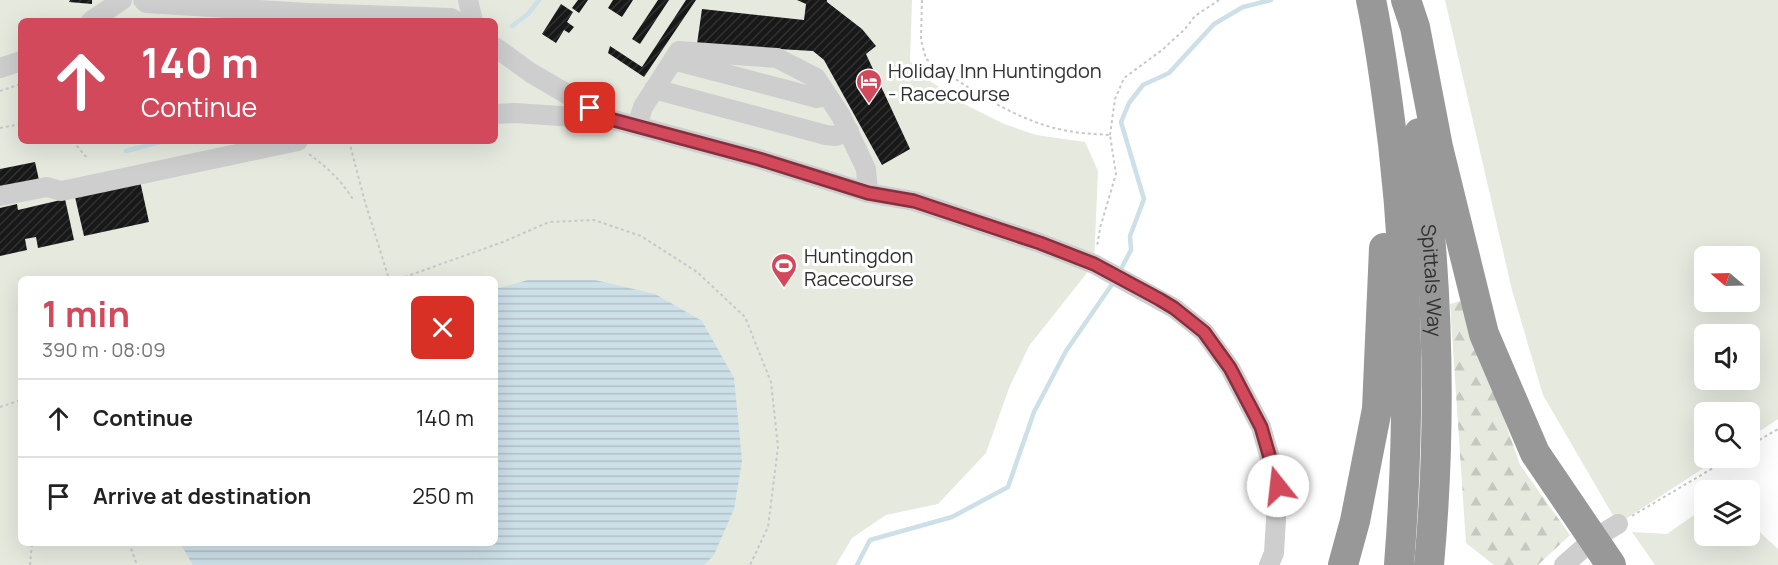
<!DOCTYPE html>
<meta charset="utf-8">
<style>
body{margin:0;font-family:Manrope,sans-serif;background:#f2f2f2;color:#222;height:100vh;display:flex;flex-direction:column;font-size:22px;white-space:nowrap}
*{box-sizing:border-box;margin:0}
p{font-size:20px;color:#767676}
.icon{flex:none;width:33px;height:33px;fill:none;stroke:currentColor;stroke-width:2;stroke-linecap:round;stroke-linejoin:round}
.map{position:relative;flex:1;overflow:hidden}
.sheet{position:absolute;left:18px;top:276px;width:480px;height:270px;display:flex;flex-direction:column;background:#fff;border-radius:9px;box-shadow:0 6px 24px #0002}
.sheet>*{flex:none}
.banner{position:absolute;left:18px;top:18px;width:480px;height:126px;border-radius:9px;box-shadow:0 6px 24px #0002;background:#d2495c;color:#fff;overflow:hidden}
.needle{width:39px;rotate:289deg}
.buttons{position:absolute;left:1694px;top:246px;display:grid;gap:12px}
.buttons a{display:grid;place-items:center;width:66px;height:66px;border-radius:9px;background:#fff;box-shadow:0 6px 24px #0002;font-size:30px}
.pin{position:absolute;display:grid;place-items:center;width:51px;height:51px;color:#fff;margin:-26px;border-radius:12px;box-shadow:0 3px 9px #0006}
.me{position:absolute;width:66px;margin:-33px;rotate:344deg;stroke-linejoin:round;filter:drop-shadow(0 0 4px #0008)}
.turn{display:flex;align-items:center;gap:21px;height:126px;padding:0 24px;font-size:27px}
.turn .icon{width:78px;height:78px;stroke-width:2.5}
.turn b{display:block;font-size:42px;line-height:51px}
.round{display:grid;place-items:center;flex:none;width:63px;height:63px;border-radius:9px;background:#f2f2f2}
.head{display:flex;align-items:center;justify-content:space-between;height:102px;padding:0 24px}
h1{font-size:36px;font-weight:700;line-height:45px;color:#d2495c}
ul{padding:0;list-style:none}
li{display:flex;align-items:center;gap:18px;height:78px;padding:0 24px;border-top:2px solid #e0e0e0}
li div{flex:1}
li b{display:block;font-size:22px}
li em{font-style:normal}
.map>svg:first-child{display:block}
.green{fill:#e5e9de;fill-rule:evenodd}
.forest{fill:url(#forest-firs)}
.water{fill:url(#water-rules)}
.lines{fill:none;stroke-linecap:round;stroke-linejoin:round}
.stream{stroke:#cddfe7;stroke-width:4.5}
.building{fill:url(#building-hatch)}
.path{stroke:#c8c8c8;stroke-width:2;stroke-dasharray:3 3;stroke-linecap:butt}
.minor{stroke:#cecece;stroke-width:20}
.highway{stroke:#989898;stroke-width:30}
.route-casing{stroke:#882f3c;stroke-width:15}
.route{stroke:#d2495c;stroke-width:10}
.labels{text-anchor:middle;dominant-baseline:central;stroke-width:6;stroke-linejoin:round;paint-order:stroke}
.poi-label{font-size:20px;fill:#313131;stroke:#fff;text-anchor:start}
.street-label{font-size:20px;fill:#313131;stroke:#fff}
</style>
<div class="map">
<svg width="1778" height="565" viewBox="0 0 1778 565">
<defs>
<pattern id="forest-firs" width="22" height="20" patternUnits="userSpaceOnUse" patternTransform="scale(1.5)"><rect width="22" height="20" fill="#e5e9de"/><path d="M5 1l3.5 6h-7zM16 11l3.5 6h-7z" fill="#c5c8bf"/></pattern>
<pattern id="water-rules" width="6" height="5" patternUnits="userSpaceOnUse" patternTransform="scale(1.5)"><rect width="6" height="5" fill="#cddfe7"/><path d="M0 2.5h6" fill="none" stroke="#b0c0c7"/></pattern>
<pattern id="building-hatch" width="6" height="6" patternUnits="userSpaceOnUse" patternTransform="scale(1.5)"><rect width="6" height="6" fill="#181818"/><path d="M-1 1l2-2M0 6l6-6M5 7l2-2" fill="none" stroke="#313131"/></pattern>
</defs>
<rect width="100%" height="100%" fill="#fff"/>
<path class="green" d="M0,0H912L910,61L920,74L962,103L1004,124L1036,135L1085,142L1098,171L1094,264L1029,346L1009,388L986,453L938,504L886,515L852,538L836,565H0ZM21,21H495V141H21ZM21,279H495V543H21Z
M1445,0H1778V419L1749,438V412H1704V458H1719L1618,524L1543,395L1512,290ZM1704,256H1749V302H1704ZM1704,334H1749V380H1704Z
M1704,508V536H1749V522L1778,549V565H1655L1632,532L1667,534Z"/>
<path class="forest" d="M1463,300L1520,465L1570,535L1538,565H1494L1466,543L1450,304Z"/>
<path class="water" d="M528,280H595L655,294L702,321L734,378L742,461L734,509L714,555L704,565H193L180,543H495V289Z"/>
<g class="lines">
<path class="stream" d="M512,26L528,14L539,0
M126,151L164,141
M1119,273L1131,250L1130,236L1144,199L1121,122L1129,103L1143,85L1169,73L1214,24L1243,7L1271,0
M857,565L870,540L952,517L1008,487L1034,412L1066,351L1115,280"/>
</g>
<path class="building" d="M70,0H92V4L69,2Z
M578,0H588L579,13L572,8Z
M613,0H633L622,17L608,8Z
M658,0H669L640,44L632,39Z
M686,0H696L644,77L608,53L610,46L642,67Z
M797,0H827V2L862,29L876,46L866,54L910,149L882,165L824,60L813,51L697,44L702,9L804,20L806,4Z
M561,4L573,12L567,22L574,27L569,33L564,30L556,43L542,34Z
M35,162L39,180L0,188V169Z
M140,181L149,222L84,236L75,197Z
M65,199L74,240L38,248L36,237L25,239L27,250L0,256V208L17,204L18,210Z"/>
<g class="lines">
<path class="path" d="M922,0L921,40L926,59C970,89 1019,124 1074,132C1086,134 1098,134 1110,135L1116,174L1100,228L1097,247
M0,91L21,84
M0,128L21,124
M1110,135L1115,99L1124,78L1162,50L1185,29L1195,16L1219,0
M73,141L87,158
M349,141L365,202L389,279
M309,154C328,168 342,181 354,201
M399,279L503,242L549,222L594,220L641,236L697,272L745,317L771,382L778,447L768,527L750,565
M0,407L21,400
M1749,446L1778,429
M1632,516L1730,458
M129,543L137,565
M30,565L32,543"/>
<path class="minor" d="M143,0L146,3L307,13L451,18L456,21
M468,0L473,21
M91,21L122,0
M495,47L531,73L610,119L759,159L868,193L914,201L1040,243L1094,264L1174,308L1204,332L1230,368L1261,427L1278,486L1274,553L1269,565
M673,60L817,98L828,96
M0,68L21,61
M654,89L826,135L836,136L849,131
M495,114L515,113L606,119
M637,126L643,107L679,51L777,58L816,78L841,116L866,169L868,193
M0,196L47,187L61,191L76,188L298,141
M1564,565L1595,538L1618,524"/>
<g class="highway">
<path d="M1371,0C1381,47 1387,96 1393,144C1409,284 1410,424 1399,565"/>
<path d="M1406,0L1415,27L1438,147L1484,334L1535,453L1611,565"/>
<path id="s1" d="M1419,133C1438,275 1442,423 1429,565"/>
<path d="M1343,565L1355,521L1377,409L1384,248"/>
</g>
</g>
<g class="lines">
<defs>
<path id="route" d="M590,108L610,119L759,159L868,193L914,201L1040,243L1094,264L1159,299L1174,308L1204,332L1230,368L1261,427L1278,486"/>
</defs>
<use href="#route" class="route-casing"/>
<use href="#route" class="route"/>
</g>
<defs>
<symbol id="hotel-pin" viewBox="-11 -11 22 30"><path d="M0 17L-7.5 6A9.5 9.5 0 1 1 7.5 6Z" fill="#d2495c" stroke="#fff"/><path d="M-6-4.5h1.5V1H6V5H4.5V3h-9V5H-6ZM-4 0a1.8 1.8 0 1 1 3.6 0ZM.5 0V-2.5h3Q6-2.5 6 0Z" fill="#fff"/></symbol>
<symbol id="stadium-pin" viewBox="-11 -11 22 30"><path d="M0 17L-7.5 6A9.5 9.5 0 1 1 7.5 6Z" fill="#d2495c" stroke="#fff"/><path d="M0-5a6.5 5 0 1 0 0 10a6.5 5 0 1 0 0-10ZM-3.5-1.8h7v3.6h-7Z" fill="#fff"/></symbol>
</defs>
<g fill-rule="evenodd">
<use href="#hotel-pin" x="854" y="67" width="30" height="40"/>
<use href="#stadium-pin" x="769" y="251" width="30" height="40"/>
</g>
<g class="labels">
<g class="poi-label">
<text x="888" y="70">Holiday Inn Huntingdon<tspan x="888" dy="23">- Racecourse</tspan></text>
<text x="804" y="255">Huntingdon<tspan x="804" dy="23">Racecourse</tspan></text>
</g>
<g class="street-label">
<text stroke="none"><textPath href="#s1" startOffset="148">Spittals Way</textPath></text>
</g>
</g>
</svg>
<div class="buttons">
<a><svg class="needle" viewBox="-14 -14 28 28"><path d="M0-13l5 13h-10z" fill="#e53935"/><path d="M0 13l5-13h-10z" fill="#767676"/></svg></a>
<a><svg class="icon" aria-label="sound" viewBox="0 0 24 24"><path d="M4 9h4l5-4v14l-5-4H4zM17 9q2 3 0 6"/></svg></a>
<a><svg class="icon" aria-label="search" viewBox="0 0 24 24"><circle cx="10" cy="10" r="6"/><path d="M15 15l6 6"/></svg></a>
<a><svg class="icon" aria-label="layers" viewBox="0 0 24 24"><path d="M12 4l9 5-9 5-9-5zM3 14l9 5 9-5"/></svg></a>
</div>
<div class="pin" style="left:590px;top:108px;background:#d93025"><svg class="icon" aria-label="arrive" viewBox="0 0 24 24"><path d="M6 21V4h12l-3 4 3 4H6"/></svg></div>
<svg class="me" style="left:1278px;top:486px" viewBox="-20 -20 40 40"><circle r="19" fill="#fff"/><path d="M0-13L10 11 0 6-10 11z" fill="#d2495c"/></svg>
<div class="banner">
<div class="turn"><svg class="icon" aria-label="ahead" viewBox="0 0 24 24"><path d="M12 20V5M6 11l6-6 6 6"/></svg><div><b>140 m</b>Continue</div></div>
</div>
<section class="sheet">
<div class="head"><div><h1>1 min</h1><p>390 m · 08:09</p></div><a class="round" style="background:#d93025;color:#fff"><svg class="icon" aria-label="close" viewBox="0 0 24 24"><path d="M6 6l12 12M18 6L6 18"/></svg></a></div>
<ul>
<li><svg class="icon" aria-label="ahead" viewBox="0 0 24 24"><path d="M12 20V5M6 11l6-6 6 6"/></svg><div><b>Continue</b></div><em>140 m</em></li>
<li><svg class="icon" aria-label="arrive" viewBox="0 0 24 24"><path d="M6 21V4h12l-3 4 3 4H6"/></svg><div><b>Arrive at destination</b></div><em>250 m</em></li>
</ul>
</section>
</div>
